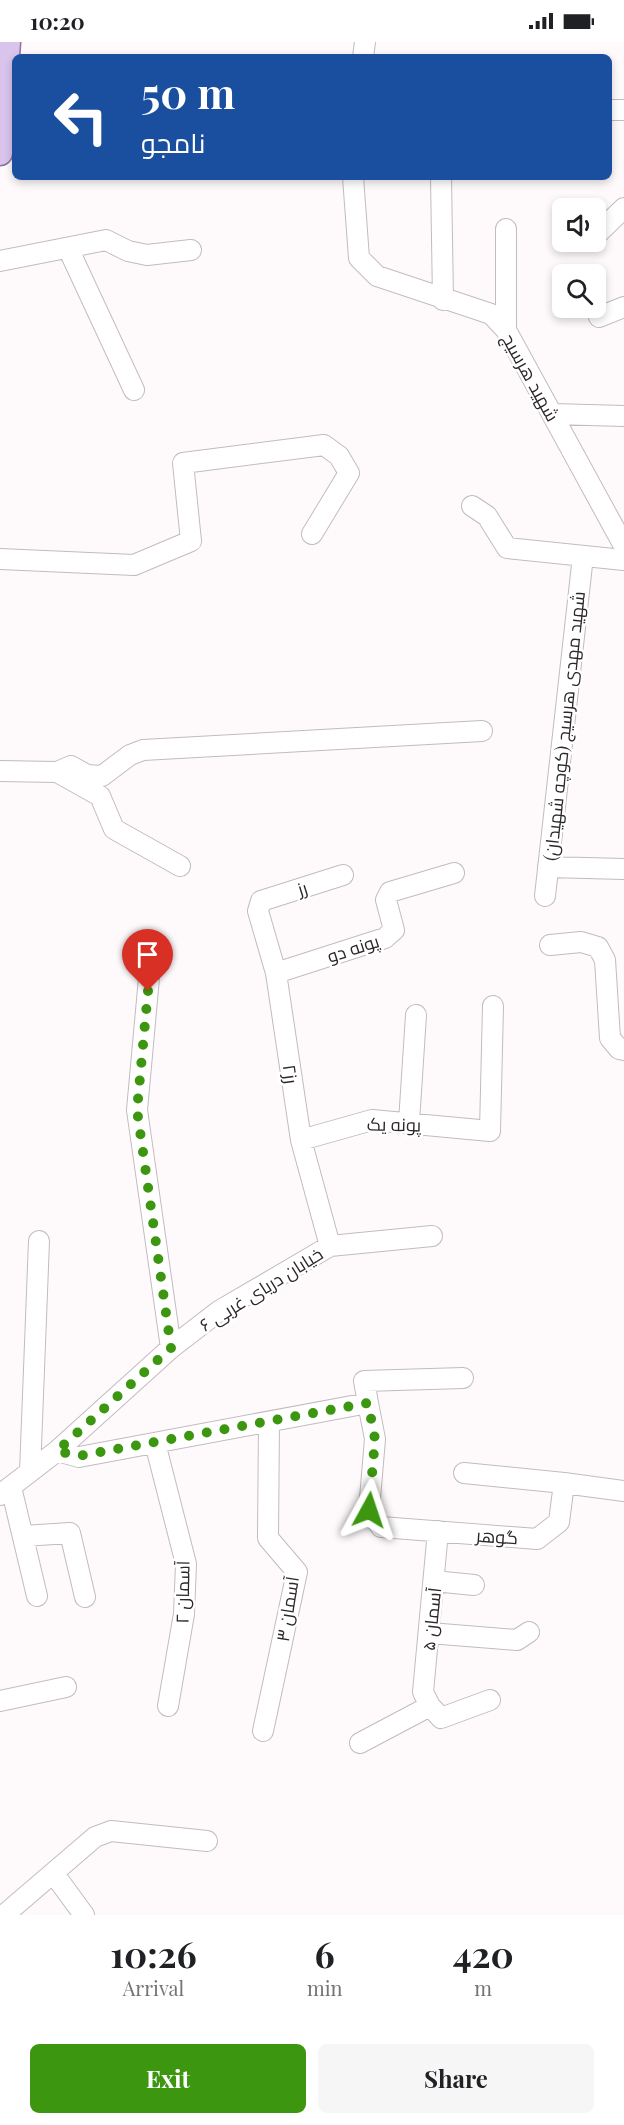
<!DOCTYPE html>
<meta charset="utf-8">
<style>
body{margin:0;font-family:"Playfair Display",Cairo,serif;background:#f6f6f6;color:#202124;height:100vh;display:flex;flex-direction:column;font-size:22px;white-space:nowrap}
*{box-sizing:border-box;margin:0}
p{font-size:20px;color:#757577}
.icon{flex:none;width:33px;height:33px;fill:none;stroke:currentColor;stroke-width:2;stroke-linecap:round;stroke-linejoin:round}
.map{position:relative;height:1873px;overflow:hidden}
.sheet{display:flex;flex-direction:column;background:#fff;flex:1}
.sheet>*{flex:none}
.top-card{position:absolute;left:12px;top:12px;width:600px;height:126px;border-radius:9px;box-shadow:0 3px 9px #0003;background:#1a4fa0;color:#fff;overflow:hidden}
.buttons{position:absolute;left:552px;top:156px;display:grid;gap:12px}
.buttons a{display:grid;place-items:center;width:54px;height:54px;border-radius:9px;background:#fff;box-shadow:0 3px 9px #0003;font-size:30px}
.pin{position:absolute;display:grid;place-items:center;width:51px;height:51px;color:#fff;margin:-62px -26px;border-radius:50% 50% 50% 0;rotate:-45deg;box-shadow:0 0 6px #0007}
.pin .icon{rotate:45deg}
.me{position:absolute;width:66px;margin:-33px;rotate:5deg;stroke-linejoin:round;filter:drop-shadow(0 0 4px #0008)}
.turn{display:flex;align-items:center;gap:21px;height:126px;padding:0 30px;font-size:27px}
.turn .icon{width:78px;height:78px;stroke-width:2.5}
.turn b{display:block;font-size:42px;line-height:51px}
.eta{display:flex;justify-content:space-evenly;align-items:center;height:102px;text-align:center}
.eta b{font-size:36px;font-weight:700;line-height:42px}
.primary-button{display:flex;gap:12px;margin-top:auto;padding:12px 30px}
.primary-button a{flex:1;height:69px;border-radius:9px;background:#3c960f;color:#fff;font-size:24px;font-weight:700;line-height:69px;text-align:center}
.primary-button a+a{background:#f6f6f6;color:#202124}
.status{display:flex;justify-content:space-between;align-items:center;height:42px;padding:0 30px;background:#fff;direction:ltr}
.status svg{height:16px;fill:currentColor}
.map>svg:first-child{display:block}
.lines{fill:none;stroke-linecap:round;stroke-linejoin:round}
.minor-casing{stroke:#c4bac0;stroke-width:22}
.major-casing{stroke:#8c73a0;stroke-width:27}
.minor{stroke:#fff;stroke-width:20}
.major{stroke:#d9c4ec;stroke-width:24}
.route{stroke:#3c960f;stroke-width:10;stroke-dasharray:0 18}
.labels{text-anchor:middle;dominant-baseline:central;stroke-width:5;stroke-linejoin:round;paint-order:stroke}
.street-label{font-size:18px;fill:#2c272a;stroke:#fff}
</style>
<div class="status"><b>10:20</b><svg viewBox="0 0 49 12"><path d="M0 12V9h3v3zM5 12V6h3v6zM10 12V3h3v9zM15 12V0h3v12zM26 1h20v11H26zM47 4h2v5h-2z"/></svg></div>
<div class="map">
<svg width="624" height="1873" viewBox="0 0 624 1873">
<rect width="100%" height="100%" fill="#fefafc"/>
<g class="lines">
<defs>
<path id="minor" d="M363,15L365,0
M609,68H623
M353,135L359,216L377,234L491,272L506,288L624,504
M441,135L443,258
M506,187V288
M596,193L624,166
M68,206L134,348
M0,219L106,198L128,209L147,213L191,208
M599,275L624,265
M553,372L624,374
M472,464L487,474L507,506L624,518
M0,517L134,523L191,499L183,421L324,403L339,414L349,431L312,492
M0,729L57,730L100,754L114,787L180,824
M57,730L71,724L87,733L102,734L130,713L143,708L482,689
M548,825L624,827
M545,854L583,514
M550,903L581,900L598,905L605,918L610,996L619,1007L624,1008
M150,925L137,1068L171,1306
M276,931L385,896L394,888L386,858L390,850L454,831
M409,1080L416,973
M301,1098L372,1078L490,1089L493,964
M330,1204L301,1098L276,931L258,869L261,859L343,833
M368,1361L364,1339L463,1336
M155,1401L186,1522L184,1572L168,1664
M57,1409L79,1415L368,1361L375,1397L369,1468L381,1485L537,1497L559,1480L564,1441L624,1449
M30,1430L39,1199
M464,1431L564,1441
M11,1445L37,1554
M0,1453L57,1409L171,1306L219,1269L330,1204L432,1194
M438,1489L423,1650L430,1664L441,1676L490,1658
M23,1494L70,1491L85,1555
M434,1539L474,1543
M429,1591L517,1598L529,1590
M0,1659L66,1645
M263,1689L297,1530L268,1496L269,1380
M360,1701L430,1664
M54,1832L84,1873
M4,1873L95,1795L111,1789L207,1799"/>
<path id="major" d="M0,111L8,0"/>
</defs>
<use href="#minor" class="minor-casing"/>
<use href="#major" class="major-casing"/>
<use href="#minor" class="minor"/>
<use href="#major" class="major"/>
</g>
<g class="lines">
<path class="route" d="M148,949L137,1068L171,1306L57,1409L79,1414L368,1361L375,1397L369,1468"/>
</g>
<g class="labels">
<g class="street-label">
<text transform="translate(531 335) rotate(61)">شهید هرسیج</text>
<text transform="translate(564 684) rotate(-84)">شهید مهدی هرسیج (کوچه شهیدان)</text>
<text transform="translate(302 846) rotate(-18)">رز</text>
<text transform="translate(353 906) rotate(-18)">پونه دو</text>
<text transform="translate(291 1032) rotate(82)">رز۲</text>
<text transform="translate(394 1082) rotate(1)">پونه یک</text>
<text transform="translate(261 1247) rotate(-32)">خیابان دریای غربی ۶</text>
<text transform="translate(497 1494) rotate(4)">گوهر</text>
<text transform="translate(182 1550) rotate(-89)">آسمان ۲</text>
<text transform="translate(287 1567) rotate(-81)">آسمان ۳</text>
<text transform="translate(431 1577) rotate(-84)">آسمان ۵</text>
</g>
</g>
</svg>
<div class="buttons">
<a><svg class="icon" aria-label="sound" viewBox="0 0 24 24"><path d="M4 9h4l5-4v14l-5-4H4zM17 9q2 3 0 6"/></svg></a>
<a><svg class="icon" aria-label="search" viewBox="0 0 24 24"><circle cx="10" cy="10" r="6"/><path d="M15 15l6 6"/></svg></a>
</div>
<div class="pin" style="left:148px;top:949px;background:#d93025"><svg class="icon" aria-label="arrive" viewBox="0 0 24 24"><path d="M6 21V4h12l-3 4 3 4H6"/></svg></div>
<svg class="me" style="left:369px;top:1468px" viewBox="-20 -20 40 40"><path d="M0-17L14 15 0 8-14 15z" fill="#3c960f" stroke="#fff" stroke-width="4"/></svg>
<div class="top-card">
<div class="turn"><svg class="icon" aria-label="left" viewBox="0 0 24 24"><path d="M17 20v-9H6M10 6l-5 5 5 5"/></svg><div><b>50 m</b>نامجو</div></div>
</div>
</div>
<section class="sheet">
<div class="eta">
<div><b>10:26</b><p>Arrival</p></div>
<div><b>6</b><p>min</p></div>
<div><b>420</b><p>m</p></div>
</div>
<div class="primary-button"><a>Exit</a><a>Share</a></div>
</section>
